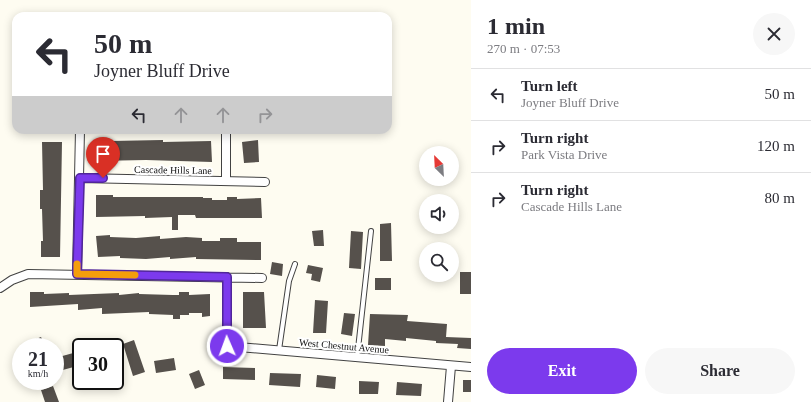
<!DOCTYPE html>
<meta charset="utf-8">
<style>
body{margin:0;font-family:Georgia,serif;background:#f7f7f7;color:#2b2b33;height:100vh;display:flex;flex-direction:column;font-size:15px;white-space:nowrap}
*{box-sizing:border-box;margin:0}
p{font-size:13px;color:#7c7c81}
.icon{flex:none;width:22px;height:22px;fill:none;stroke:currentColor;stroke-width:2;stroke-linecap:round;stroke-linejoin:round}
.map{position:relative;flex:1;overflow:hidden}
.drawer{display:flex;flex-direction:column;background:#fff;width:340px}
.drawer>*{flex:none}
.top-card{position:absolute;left:12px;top:12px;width:380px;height:122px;border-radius:12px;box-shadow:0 2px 10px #0003;background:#fff;color:#2b2b33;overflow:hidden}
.needle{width:26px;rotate:336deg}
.fabs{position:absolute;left:419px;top:146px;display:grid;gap:8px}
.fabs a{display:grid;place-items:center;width:40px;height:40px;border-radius:50%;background:#fff;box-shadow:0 2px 10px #0003;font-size:20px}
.speed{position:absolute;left:12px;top:338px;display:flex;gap:8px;font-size:20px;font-weight:700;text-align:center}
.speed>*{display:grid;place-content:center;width:52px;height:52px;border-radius:50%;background:#fff;box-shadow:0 2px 10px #0003;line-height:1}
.speed small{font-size:10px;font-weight:400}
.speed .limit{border:2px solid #111;border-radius:6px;background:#fff;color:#111}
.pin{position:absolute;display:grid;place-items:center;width:34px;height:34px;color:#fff;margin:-41px -17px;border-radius:50% 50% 50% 0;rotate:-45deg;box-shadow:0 0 4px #0007}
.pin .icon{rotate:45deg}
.me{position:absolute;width:44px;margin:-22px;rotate:358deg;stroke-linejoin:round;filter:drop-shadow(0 0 3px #0008)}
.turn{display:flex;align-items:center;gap:14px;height:84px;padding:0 16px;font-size:18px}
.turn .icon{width:52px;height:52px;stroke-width:2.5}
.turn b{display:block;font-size:28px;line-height:34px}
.lanes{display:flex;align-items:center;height:38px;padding:0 16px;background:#0003;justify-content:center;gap:20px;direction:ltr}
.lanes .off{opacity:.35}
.round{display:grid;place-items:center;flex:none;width:42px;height:42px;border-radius:21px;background:#f7f7f7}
.head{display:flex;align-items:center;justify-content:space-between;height:68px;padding:0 16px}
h1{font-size:24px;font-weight:700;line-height:30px}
.action{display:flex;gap:8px;margin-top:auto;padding:8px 16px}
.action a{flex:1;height:46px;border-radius:24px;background:#7c3aed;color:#fff;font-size:16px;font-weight:700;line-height:46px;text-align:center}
.action a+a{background:#f7f7f7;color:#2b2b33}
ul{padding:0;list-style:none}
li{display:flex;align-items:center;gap:12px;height:52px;padding:0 16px;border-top:1px solid #e1e1e2}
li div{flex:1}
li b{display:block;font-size:15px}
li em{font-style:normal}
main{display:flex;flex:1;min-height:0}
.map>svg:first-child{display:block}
.building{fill:#56514c}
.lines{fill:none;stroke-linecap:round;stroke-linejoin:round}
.lane-casing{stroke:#424242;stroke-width:6}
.street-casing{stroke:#424242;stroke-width:10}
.lane{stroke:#fff;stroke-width:4}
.street{stroke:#fff;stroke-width:8}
.route-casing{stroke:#51269a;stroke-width:10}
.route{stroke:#7c3aed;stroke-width:7}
.slow{stroke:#f59e0b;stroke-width:7}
.labels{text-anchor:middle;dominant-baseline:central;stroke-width:4;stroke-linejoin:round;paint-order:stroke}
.street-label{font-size:10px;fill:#0f0f0f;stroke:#fff}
</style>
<main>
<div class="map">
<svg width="471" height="402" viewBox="0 0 471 402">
<rect width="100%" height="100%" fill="#fefcf1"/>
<path class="building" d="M111,139V141L163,140V142L211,141L212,162L146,160L95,161V140Z
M258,140L259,162L244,163L242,142Z
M42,142H62L60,257H41V241H43L42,209H40V190H43Z
M96,195H113V197H203V198H212V200H227V197H237V199L261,198L262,218H196L195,215H178V230H172V217L145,218V216L96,217Z
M391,223L392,261H380V224Z
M323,230L324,246H314L312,231Z
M351,231L363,232L361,269L349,268Z
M110,235V237L136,238L160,236V239L186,237L202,238V241H220V238H237V242H261V260L196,259V257L170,259V257L146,259L120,258V256L98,257L96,236Z
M272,262L283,264L282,276L270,274Z
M308,265L323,268L320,282L311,280L312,274L306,273Z
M460,272H471V294H460Z
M375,278H391V290H375Z
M30,292H44V294L69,293V295L119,293V295L139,293V294L173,295H179V292H189V295L210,294V316L202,317V313H189V315H180V319H173V315L149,314V312L102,314V308L78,310V304L30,307Z
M243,292H264L266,328H243Z
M315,300L328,301L326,333H313Z
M344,313L355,314L352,336L341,334Z
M370,314L408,315L407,321L447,324L446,337L471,338V349L457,348L458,344L436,343V341L406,338V341L385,339V346L368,345Z
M41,337L46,347H34L31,341Z
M134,340L145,372L133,376L123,344Z
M77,352L81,365L59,371L55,358Z
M174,358L176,370L156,373L154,361Z
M223,367L255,368V380L223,379Z
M199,370L205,385L195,389L189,374Z
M270,373L301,374L300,387L269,385Z
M317,375L336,377L335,389L316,387Z
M463,380H471V392H463Z
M359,381L379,382L378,394H359Z
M397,382L422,384L421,396L396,395Z
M53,386L59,402H45L41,390Z"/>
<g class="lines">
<defs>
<path id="lane" d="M279,350L289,281L295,264
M357,358L371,231"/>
<path id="street" d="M80,178L265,182
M226,181V130
M77,274L80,130
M0,288L12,280L28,274L262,278
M215,345L471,367
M227,346V277
M448,402L451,366"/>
</defs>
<use href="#lane" class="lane-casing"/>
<use href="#street" class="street-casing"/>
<use href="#lane" class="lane"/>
<use href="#street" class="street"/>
</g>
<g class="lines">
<defs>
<path id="route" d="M103,178H80L77,274L227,277V346"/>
</defs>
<use href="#route" class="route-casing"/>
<use href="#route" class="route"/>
<path class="slow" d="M77,264V274L135,275"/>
</g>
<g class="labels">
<g class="street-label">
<text transform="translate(173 170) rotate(1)">Cascade Hills Lane</text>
<text transform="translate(344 346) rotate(5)">West Chestnut Avenue</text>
</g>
</g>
</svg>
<div class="fabs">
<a><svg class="needle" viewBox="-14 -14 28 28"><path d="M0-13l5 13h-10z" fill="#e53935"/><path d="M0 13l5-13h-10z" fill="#7c7c81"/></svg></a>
<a><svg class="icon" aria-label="sound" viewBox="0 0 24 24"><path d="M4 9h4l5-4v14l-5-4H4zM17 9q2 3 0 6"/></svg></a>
<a><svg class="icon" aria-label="search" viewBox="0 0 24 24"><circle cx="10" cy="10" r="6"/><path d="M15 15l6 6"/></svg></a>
</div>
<div class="speed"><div>21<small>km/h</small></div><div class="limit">30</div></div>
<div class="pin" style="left:103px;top:178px;background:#d93025"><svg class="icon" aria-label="arrive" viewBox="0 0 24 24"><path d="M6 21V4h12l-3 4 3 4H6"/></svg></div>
<svg class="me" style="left:227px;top:346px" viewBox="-20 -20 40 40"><circle r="17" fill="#7c3aed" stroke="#fff" stroke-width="3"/><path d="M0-11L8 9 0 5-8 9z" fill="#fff"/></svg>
<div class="top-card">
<div class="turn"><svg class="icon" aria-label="left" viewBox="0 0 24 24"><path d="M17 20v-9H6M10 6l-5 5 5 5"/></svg><div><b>50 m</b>Joyner Bluff Drive</div></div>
<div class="lanes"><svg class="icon" aria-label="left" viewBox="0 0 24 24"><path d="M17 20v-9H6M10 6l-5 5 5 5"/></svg><svg class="icon off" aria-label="ahead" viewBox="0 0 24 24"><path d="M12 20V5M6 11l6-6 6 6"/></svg><svg class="icon off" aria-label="ahead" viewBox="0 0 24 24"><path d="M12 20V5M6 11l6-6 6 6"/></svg><svg class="icon off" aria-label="right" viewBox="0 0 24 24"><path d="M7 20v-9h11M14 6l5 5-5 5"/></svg></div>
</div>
</div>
<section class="drawer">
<div class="head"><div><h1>1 min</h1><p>270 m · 07:53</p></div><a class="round"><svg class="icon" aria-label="close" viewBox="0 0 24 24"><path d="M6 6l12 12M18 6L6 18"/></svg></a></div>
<ul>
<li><svg class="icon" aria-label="left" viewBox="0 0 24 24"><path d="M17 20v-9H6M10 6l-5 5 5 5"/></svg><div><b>Turn left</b><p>Joyner Bluff Drive</p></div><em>50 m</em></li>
<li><svg class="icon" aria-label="right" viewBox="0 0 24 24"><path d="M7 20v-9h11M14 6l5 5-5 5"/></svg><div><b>Turn right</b><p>Park Vista Drive</p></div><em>120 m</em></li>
<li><svg class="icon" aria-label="right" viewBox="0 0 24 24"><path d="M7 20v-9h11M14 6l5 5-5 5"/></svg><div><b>Turn right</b><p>Cascade Hills Lane</p></div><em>80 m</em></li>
</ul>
<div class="action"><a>Exit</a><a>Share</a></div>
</section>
</main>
